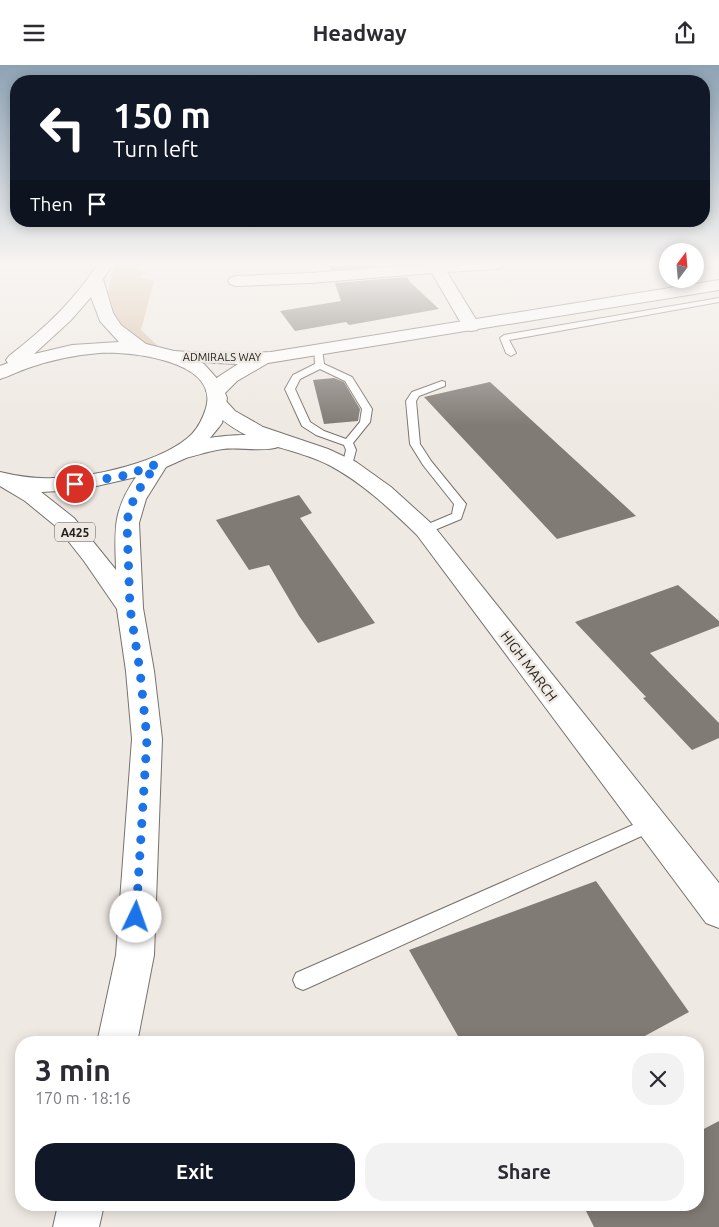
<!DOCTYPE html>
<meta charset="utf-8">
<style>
body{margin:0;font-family:Ubuntu,sans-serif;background:#f2f2f3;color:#2b2b33;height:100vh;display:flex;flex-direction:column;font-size:19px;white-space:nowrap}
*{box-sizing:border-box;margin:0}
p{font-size:16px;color:#7c7c81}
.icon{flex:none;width:28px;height:28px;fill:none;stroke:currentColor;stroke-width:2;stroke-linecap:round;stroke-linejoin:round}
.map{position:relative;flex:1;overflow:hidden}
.panel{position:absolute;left:15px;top:971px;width:689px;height:175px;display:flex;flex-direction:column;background:#fff;border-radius:20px;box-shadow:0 2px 12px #0003}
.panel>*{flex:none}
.top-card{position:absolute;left:10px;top:10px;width:700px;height:152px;border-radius:20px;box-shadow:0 2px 12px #0003;background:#111827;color:#fff;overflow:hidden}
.needle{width:32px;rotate:16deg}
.controls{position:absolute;left:659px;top:178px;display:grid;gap:10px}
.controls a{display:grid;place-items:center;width:45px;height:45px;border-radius:50%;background:#fff;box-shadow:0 2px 12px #0003;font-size:25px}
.pin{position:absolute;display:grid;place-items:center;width:42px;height:42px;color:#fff;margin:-21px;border:2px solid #fff;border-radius:50%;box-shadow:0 1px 5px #0007}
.me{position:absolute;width:55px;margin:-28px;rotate:3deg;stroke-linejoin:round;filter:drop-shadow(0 0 4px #0008)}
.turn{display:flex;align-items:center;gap:18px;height:105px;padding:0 20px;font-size:22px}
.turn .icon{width:65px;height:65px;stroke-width:2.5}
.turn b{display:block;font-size:35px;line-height:42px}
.then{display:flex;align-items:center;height:48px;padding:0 20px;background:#0003;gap:10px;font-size:19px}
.round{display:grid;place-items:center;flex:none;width:52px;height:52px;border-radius:20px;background:#f2f2f3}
.head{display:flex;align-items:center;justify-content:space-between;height:85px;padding:0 20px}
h1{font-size:30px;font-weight:700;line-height:38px}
.action{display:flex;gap:10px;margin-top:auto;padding:10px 20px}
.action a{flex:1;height:58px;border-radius:20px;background:#111827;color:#fff;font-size:20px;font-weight:700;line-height:58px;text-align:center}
.action a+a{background:#f2f2f3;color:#2b2b33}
header{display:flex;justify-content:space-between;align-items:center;height:65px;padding:0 20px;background:#fff;font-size:22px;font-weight:700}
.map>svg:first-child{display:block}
.green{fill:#dac2aa}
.building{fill:#807b75}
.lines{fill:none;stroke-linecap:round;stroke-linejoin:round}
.lane-casing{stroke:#77726d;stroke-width:2}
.street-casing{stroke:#77726d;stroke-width:2}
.secondary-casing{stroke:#77726d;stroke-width:2}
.primary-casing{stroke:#77726d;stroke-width:2}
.lane{fill:#fff;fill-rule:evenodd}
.street{fill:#fff;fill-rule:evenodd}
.secondary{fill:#fff;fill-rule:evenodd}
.primary{fill:#fff;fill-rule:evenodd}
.route{stroke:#1a73e8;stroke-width:9;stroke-dasharray:0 16.2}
.labels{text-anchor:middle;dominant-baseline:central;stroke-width:5;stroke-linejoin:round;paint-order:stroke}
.far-street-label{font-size:11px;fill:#22201e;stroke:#efe9e3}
.shield{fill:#efe9e3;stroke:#605c59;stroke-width:1}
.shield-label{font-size:12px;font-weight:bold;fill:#22201e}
.street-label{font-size:14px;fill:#22201e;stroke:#efe9e3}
</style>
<header><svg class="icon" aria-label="menu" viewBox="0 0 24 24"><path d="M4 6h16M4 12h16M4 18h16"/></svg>Headway<svg class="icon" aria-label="share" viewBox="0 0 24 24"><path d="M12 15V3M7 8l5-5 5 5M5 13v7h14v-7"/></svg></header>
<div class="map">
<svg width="719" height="1162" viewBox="0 0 719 1162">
<rect width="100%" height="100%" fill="#efe9e3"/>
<path class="green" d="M115,199H140L136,203L147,207L140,212L154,216L141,265L158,281C134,280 111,259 108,233C107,223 113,209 115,199Z"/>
<path class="building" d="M329,199H401L331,205Z
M407,212L410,217L439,244L349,260L346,257L295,266L280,246L341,236L335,218Z
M334,313L344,317L360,344L358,356L324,359L313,315Z
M490,317L636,451L557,474L424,332Z
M299,430L312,448L300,453L375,558L318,578L299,551L269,500L249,505L216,455Z
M678,520L719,556V561L650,588L719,658V673L692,685L643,633L646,632L575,557Z
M596,816L689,947L632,978H462L409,885Z
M719,1056V1162H594L583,1140H698V1067Z"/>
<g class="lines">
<defs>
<path id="lane" d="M719,233V237L509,275L516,288L511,291L506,288L500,273L504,270Z
M318,281L322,284L324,299L352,312L372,344L370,357L353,378L356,385L351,404L347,405L342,402L346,385L344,380L316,370L302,361L285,324L293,310L315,299L314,284ZM320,304L345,316L362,344L360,357L346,374L324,366L310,357L295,324L300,314Z
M442,316L445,317V321L419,331L416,336L420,379L431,396L466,439L461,454L425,469L419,465L421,462L452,449L454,439L423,400L410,379L406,336L412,327Z
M651,752L657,754L659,759L657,764L310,922L303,925L296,922L293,915L296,908Z"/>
<path id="street" d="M427,199H504L502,202L497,204L447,207L480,261L477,265L471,266L465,265L432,208L310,218L236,221L230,219L228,216L230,213L236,211L310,208Z
M217,332L224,334L235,346L263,362L328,384L356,397L391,422L433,460L719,818V863L706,858L417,470C390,444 363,418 329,400C313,392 295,387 278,382C266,387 238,382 223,384C207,386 193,392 177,395L169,394L166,389C177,374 228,370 246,370C231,362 217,353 207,338L210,334Z"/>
<path id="secondary" d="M719,215V225L268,298L237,316L223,330L216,332L209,330L206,326L218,312L238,299L173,296L167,295L164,291L167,287L173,286L223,289L271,287Z"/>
<path id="primary" d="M98,199H113L103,214L113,248L121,260L146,279L182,288L204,299L221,318L227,333L222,358L219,362L205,379L186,393L166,402L146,434L139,458L143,543L154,606L162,674L154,890L137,978H97L116,890L132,674L126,606L117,544L84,496L58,463L25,436L0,421V407C17,411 35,414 53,413C91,413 164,397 192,369C199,361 203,353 206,343C220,295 128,286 99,288C75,290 51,295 28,303C19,306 10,311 0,314V301L8,298L6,295L9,291C43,265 74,236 98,199ZM91,232L100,256L119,277L72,280L34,289L71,255ZM136,412C112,447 115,465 116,505L74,453L41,427L79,425Z
M58,1140H104L99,1162H53Z"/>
</defs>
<use href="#lane" class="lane-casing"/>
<use href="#street" class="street-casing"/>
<use href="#secondary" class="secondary-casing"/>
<use href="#primary" class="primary-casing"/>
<use href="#lane" class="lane"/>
<use href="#street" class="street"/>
<use href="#secondary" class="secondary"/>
<use href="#primary" class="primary"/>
</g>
<linearGradient id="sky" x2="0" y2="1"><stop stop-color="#8da2b4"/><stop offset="0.55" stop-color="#f8f5f2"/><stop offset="1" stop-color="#f8f5f2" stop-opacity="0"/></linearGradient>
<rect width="719" height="361" fill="url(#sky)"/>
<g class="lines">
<path class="route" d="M75,419L127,410L157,399C143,418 130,434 127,458L130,543L140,606L147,674L136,852"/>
</g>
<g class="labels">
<g class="far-street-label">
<text x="222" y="292">ADMIRALS WAY</text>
</g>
<rect class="shield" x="55" y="457.5" width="40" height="19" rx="4"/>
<g class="shield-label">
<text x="75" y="467">A425</text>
</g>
<g class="street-label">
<text transform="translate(529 601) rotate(53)">HIGH MARCH</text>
</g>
</g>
</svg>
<div class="controls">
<a><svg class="needle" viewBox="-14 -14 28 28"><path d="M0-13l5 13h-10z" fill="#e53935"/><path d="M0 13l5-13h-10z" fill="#7c7c81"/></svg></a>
</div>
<div class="pin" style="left:75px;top:419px;background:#d93025"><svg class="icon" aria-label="arrive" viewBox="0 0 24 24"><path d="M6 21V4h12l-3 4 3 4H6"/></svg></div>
<svg class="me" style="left:136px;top:852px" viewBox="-20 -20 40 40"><circle r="19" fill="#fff"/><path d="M0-13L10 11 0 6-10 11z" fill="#1a73e8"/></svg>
<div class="top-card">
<div class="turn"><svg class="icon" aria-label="left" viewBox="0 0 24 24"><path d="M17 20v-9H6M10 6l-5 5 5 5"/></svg><div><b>150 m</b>Turn left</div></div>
<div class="then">Then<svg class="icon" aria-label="arrive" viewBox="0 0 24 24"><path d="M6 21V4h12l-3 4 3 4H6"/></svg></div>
</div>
<section class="panel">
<div class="head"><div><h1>3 min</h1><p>170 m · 18:16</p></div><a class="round"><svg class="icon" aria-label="close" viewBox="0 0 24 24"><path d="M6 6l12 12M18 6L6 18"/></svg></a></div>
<div class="action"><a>Exit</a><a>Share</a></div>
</section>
</div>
